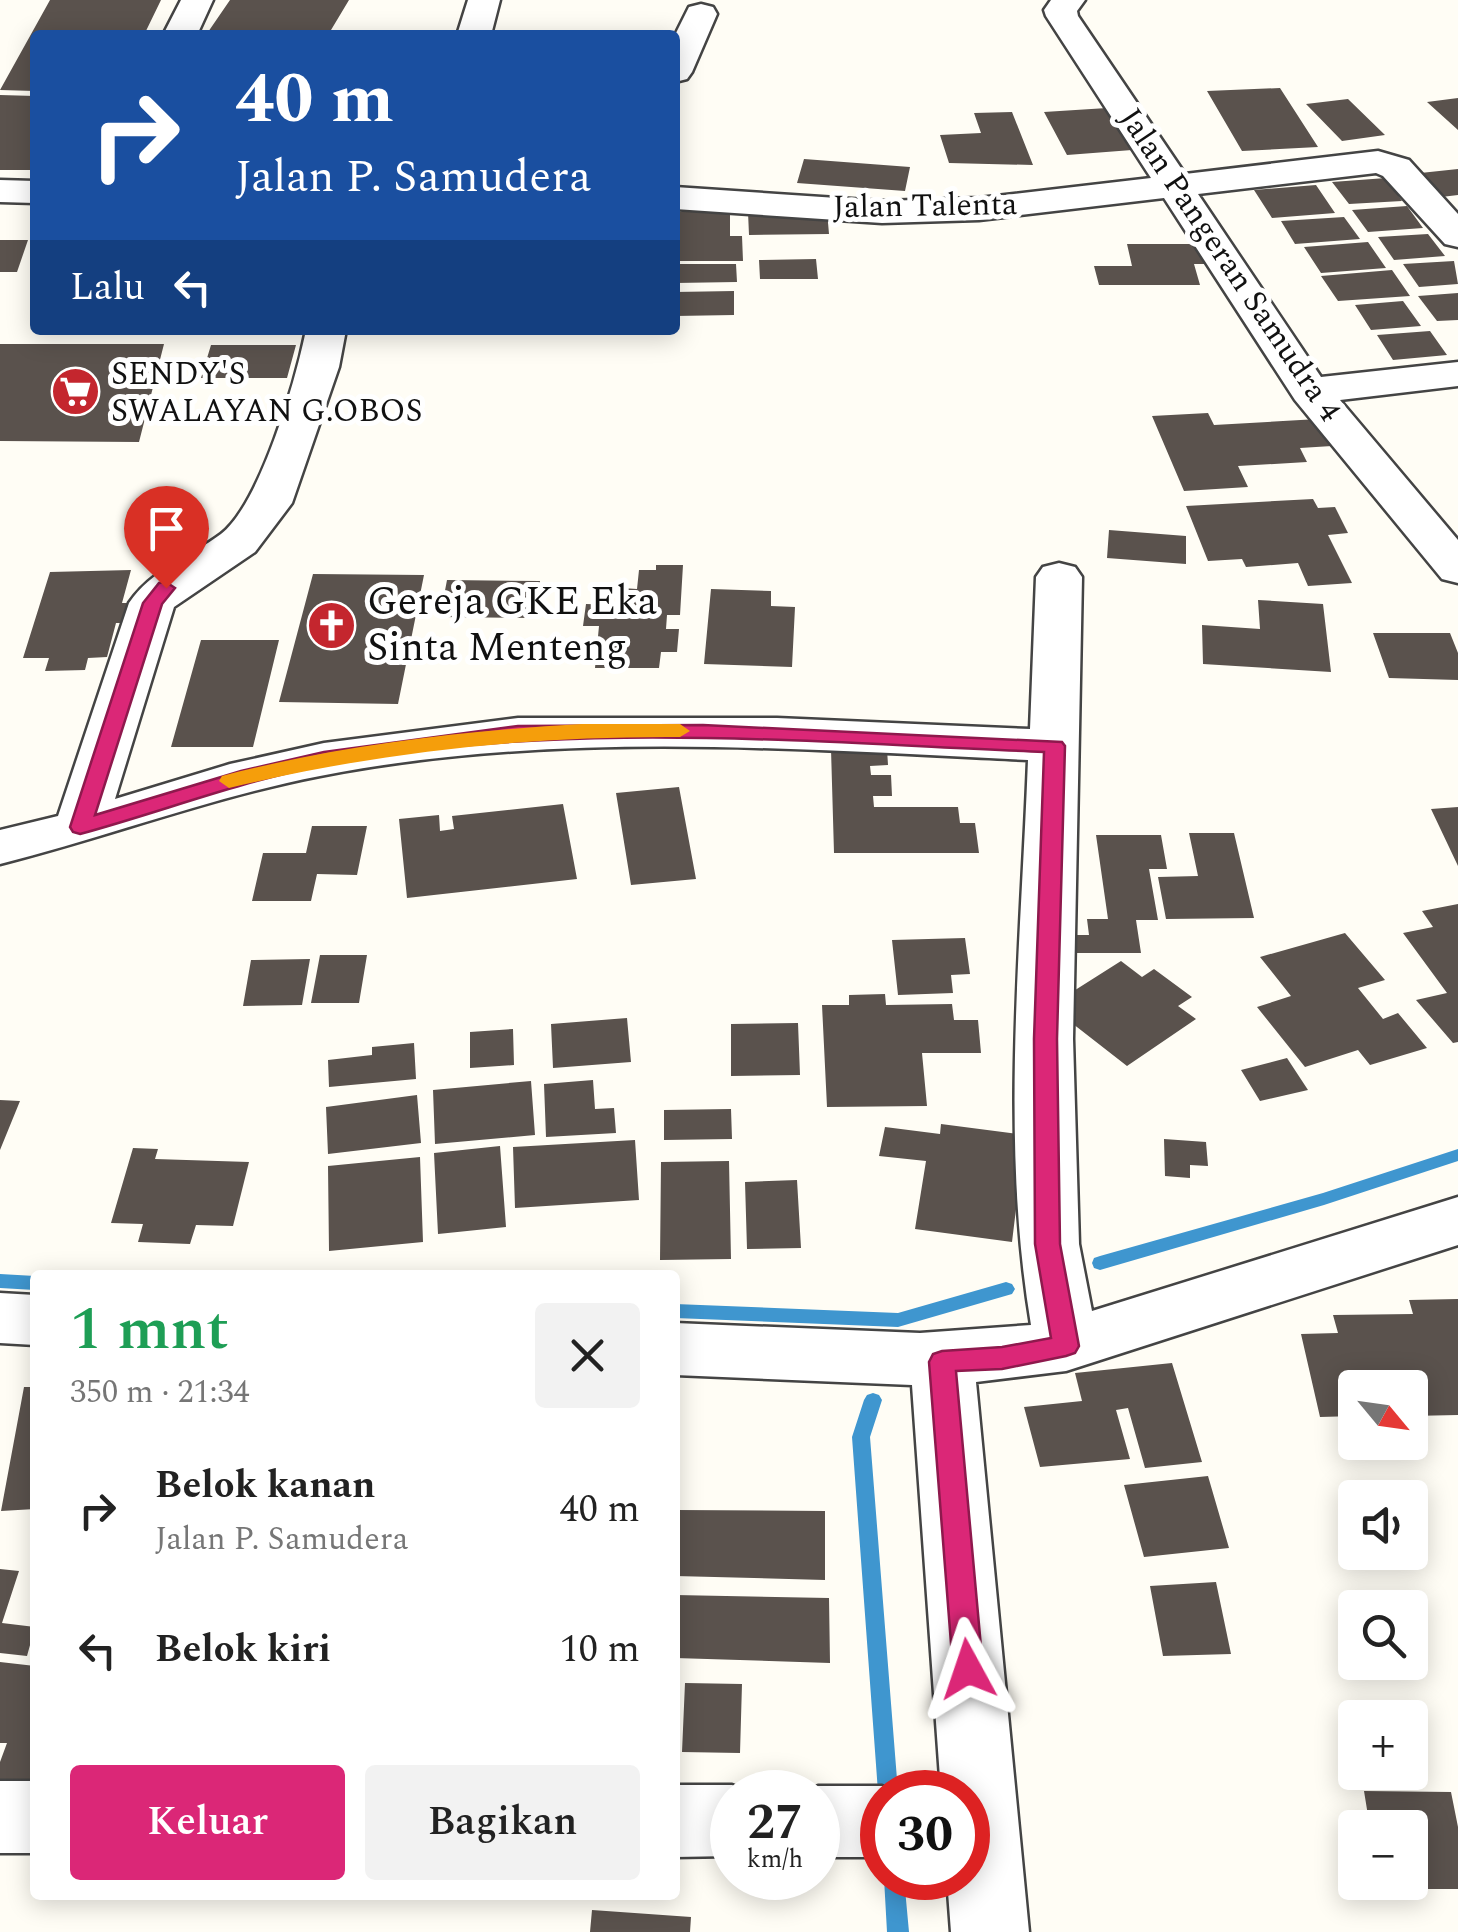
<!DOCTYPE html>
<html lang="id">
<meta charset="utf-8">
<style>
body{margin:0;font-family:Spectral,serif;background:#f2f2f2;color:#222;height:100vh;display:flex;flex-direction:column;font-size:38px;white-space:nowrap}
*{box-sizing:border-box;margin:0}
p{font-size:32px;color:#767676}
.icon{flex:none;width:55px;height:55px;fill:none;stroke:currentColor;stroke-width:2;stroke-linecap:round;stroke-linejoin:round}
.map{position:relative;flex:1;overflow:hidden}
.sheet{position:absolute;left:30px;top:1270px;width:650px;height:630px;display:flex;flex-direction:column;background:#fff;border-radius:10px;box-shadow:0 5px 25px #0003}
.sheet>*{flex:none}
.top-card{position:absolute;left:30px;top:30px;width:650px;height:305px;border-radius:10px;box-shadow:0 5px 25px #0003;background:#1a4fa0;color:#fff;overflow:hidden}
.needle{width:65px;rotate:119deg}
.controls{position:absolute;left:1338px;top:1370px;display:grid;gap:20px}
.controls a{display:grid;place-items:center;width:90px;height:90px;border-radius:10px;background:#fff;box-shadow:0 5px 25px #0003;font-size:50px}
.speed{position:absolute;left:710px;top:1770px;display:flex;gap:20px;font-size:50px;font-weight:700;text-align:center}
.speed>*{display:grid;place-content:center;width:130px;height:130px;border-radius:50%;background:#fff;box-shadow:0 5px 25px #0003;line-height:1}
.speed small{font-size:25px;font-weight:400}
.speed .limit{border:15px solid #d22;background:#fff;color:#111}
.pin{position:absolute;display:grid;place-items:center;width:85px;height:85px;color:#fff;margin:-102px -42px;border-radius:50% 50% 50% 0;rotate:-45deg;box-shadow:0 0 10px #0007}
.pin .icon{rotate:45deg}
.me{position:absolute;width:110px;margin:-55px;rotate:355deg;stroke-linejoin:round;filter:drop-shadow(0 0 8px #0008)}
.turn{display:flex;align-items:center;gap:35px;height:210px;padding:0 40px;font-size:45px}
.turn .icon{width:130px;height:130px;stroke-width:2.5}
.turn b{display:block;font-size:70px;line-height:85px}
.then{display:flex;align-items:center;height:95px;padding:0 40px;background:#0003;gap:20px;font-size:38px}
.round{display:grid;place-items:center;flex:none;width:105px;height:105px;border-radius:10px;background:#f2f2f2}
.head{display:flex;align-items:center;justify-content:space-between;height:170px;padding:0 40px}
h1{font-size:60px;font-weight:600;line-height:75px;color:#1e9e55}
.button{display:flex;gap:20px;margin-top:auto;padding:20px 40px}
.button a{flex:1;height:115px;border-radius:10px;background:#db2777;color:#fff;font-size:40px;font-weight:600;line-height:115px;text-align:center}
.button a+a{background:#f2f2f2;color:#222}
ul{padding:0;list-style:none}
li{display:flex;align-items:center;gap:30px;height:140px;padding:0 40px}
li div{flex:1}
li b{display:block;font-size:38px}
li em{font-style:normal}
.map>svg:first-child{display:block}
.lines{fill:none;stroke-linecap:round;stroke-linejoin:round}
.stream{fill:#3f96cf;fill-rule:evenodd}
.building{fill:#5a524d}
.minor-casing{stroke:#444;stroke-width:5}
.minor{fill:#fff;fill-rule:evenodd}
.route{fill:#db2777;stroke:#8e194d;stroke-width:2.5}
.slow{fill:#f59e0b}
.labels{text-anchor:middle;dominant-baseline:central;stroke-width:10;stroke-linejoin:round;paint-order:stroke}
.far-street-label{font-size:32px;fill:#111;stroke:#fff}
.far-poi-label{font-size:32px;fill:#111;stroke:#fff;text-anchor:start}
.poi-label{font-size:40px;fill:#111;stroke:#fff;text-anchor:start}
</style>
<div class="map">
<svg width="1458" height="1932" viewBox="0 0 1458 1932">
<rect width="100%" height="100%" fill="#fffdf5"/>
<g class="lines">
<path class="stream" d="M1458,1149V1161L1324,1205L1100,1270L1094,1268L1092,1263L1094,1258L1100,1256L1323,1193Z
M0,1274L35,1276V1290L0,1288Z
M1006,1282L1012,1284L1015,1289L1012,1294L898,1327L675,1318V1304L898,1313Z
M873,1393L879,1395L882,1400L870,1437L898,1792H882V1799L878,1792L852,1437L864,1400L867,1395Z
M884,1878H904L909,1932H887Z"/>
</g>
<path class="building" d="M50,0H161L144,35H35V91L0,90Z
M230,0H349L328,35H206Z
M1280,88L1318,147L1242,151L1207,91Z
M0,95L35,96V170H0Z
M1458,98V130L1427,102Z
M1348,99L1385,135L1342,141L1306,104Z
M1107,108L1132,150L1067,155L1044,112Z
M1012,112L1033,165L949,163L940,135L981,133L974,113Z
M804,159L910,167L905,191L797,183Z
M1458,169V195L1433,198L1411,174Z
M1386,178L1402,201L1349,204L1332,182Z
M1316,185L1335,213L1272,218L1254,190Z
M1407,206L1423,228L1368,232L1352,210Z
M730,211V236H742L743,261H675V212Z
M827,211L829,234L749,235L748,212Z
M1344,217L1360,239L1295,244L1281,221Z
M1428,234L1445,256L1394,260L1378,237Z
M0,240H28L17,272H0Z
M1368,242L1386,268L1321,273L1304,247Z
M1127,244H1207L1213,264H1194L1200,285H1099L1094,266H1132Z
M816,259L818,279H760L759,260Z
M1454,261L1458,284L1419,287L1403,264Z
M675,264H736L737,282L675,283Z
M1392,270L1410,296L1338,301L1321,276Z
M734,291V315L675,316V292Z
M1458,293V320L1437,321L1418,296Z
M1403,301L1421,326L1371,330L1355,305Z
M1430,331L1447,355L1393,360L1377,335Z
M0,344H164L139,442L0,441Z
M211,345H296L287,378H201Z
M1208,413L1214,425L1318,419L1332,446L1300,448L1307,462L1238,466L1248,487L1184,491L1152,416Z
M1313,499L1318,508L1335,507L1348,533L1328,535L1352,583L1308,586L1298,563L1246,567L1242,559L1208,561L1186,506Z
M1109,530L1186,536V564L1107,558Z
M656,565H683L680,615H667L666,629H679L677,652H661L659,668H595L599,626H583L586,604L620,605L622,588L637,589L639,570H656Z
M131,570L122,603H140L135,623H116L107,657L88,658L85,670L45,671L49,658H23L50,572Z
M313,574L424,575L398,704L279,702Z
M447,580L540,581L536,618L440,617Z
M711,589L771,591V606L795,607L792,667L704,664Z
M1258,600L1323,604L1331,672L1203,664L1202,625L1260,629Z
M1373,633H1450L1458,653V680L1389,678Z
M201,640H279L253,747H171Z
M831,749H887L888,765L870,766L871,775H891L892,796H873L874,807H958L960,823H975L979,853H834Z
M679,787L696,879L631,885L616,793Z
M563,804L577,879L407,898L399,819L439,815L440,831L454,829L452,816Z
M1458,807V866L1431,809Z
M312,826H367L357,875L317,874L311,901H252L263,853H306Z
M1189,833H1234L1254,918L1166,919L1158,877L1198,876Z
M1096,835H1161L1167,869H1149L1158,920H1136L1141,953H1075L1073,935H1089L1087,919H1108Z
M1458,904V1042L1453,1043L1416,1000L1447,993L1403,933L1433,927L1422,911Z
M1345,933L1385,980L1358,988L1383,1019L1398,1013L1427,1048L1370,1065L1358,1050L1305,1067L1257,1007L1291,996L1260,957Z
M965,938L970,974L951,975L953,993L898,995L892,940Z
M320,955H367L359,1003H311Z
M310,959L302,1005L243,1006L251,960Z
M1121,961L1142,977L1154,969L1192,997L1178,1006L1196,1019L1127,1066L1050,1006Z
M885,994L886,1005L952,1004L954,1020H978L981,1053H922L927,1106L827,1107L822,1005H849V995Z
M627,1018L631,1062L553,1068L551,1024Z
M798,1023L800,1075L731,1076V1024Z
M513,1029L514,1065L470,1068V1032Z
M414,1043L416,1079L329,1087L328,1060L372,1055V1047Z
M1287,1058L1308,1090L1260,1101L1241,1070Z
M593,1080L595,1109L614,1108L616,1133L546,1137L544,1084Z
M531,1081L535,1135L435,1144L433,1090Z
M417,1095L421,1143L328,1154L326,1107Z
M0,1100L20,1101L0,1150Z
M731,1109L732,1139L664,1140V1110Z
M941,1124L1025,1135L1012,1242L915,1229L926,1161L879,1156L885,1127L940,1134Z
M1164,1139L1206,1142L1208,1166L1190,1165V1178L1165,1176Z
M635,1140L639,1200L515,1208L513,1147Z
M500,1146L506,1227L438,1234L434,1153Z
M133,1148L158,1149L155,1159L249,1162L233,1226L196,1225L190,1244L138,1242L143,1224L111,1223Z
M420,1157L423,1242L329,1251L328,1166Z
M729,1161L731,1259L660,1260L661,1162Z
M797,1180L801,1248L747,1249L745,1182Z
M1458,1299V1415L1410,1416V1388H1355V1416L1320,1417L1301,1334L1338,1333L1333,1315L1413,1314L1409,1300Z
M1172,1363L1202,1462L1145,1468L1128,1408L1116,1410L1130,1459L1040,1467L1024,1407L1082,1401L1075,1373Z
M24,1387H35V1509L1,1511Z
M1208,1476L1229,1548L1144,1557L1124,1485Z
M675,1510L825,1511V1580L675,1576Z
M0,1569L19,1571L2,1623L35,1627L27,1656L0,1653Z
M1216,1582L1231,1654L1163,1656L1150,1586Z
M675,1595L829,1598L830,1663L675,1658Z
M0,1662L35,1666V1800L0,1796V1762L7,1743H0Z
M685,1683L742,1684L740,1753L682,1752Z
M1364,1791L1451,1792L1458,1827V1889H1381L1380,1882H1410V1828H1370Z
M592,1910L691,1917L690,1932H590Z"/>
<g class="lines">
<defs>
<path id="minor" d="M181,0H213L197,35H163Z
M468,0H500L491,35H457Z
M1051,0H1085L1077,11L1078,16L1185,174L1378,151L1409,160L1458,214V247L1445,244L1383,176L1376,173L1198,194L1321,377L1458,362V386L1340,400L1458,540V583L1442,579L1295,400L1164,198L979,220L882,223L675,209V187L882,201L979,198L1151,178L1046,16L1044,10Z
M701,4L713,7L717,14L692,72L687,79L675,82V35L689,7Z
M0,180L35,181V203L0,202Z
M306,330H346L339,367L292,503L255,552L174,607L115,799L230,764L324,743L518,718H777L1030,729L1036,577L1043,567L1059,563L1075,567L1082,577L1073,1039L1079,1244L1092,1311L1458,1197V1245L1066,1371L976,1382L1029,1932H951L947,1878H968V1792H941L912,1385L675,1375V1323L920,1333L1031,1325C1000,1140 1021,947 1028,760C793,749 553,730 320,776C212,797 107,837 0,864V830L58,816L129,603C152,569 189,558 221,534C260,504 296,380 306,330Z
M0,1293L35,1295V1345L0,1343Z
M0,1781H35V1853H0Z
M675,1785H732L750,1792H732V1856L675,1857Z
M818,1786H882L898,1792H882V1857H818V1792H802Z"/>
</defs>
<use href="#minor" class="minor-casing"/>
<use href="#minor" class="minor"/>
</g>
<path class="route" d="M166,582L175,588L162,604L95,815L241,771L324,752L518,726L703,725L1062,742L1065,746L1057,1039L1060,1244L1079,1346L1075,1353L1066,1356L1002,1369L956,1371L983,1669L978,1679L968,1683L957,1679L953,1669L929,1362L933,1354L942,1351L1002,1347L1051,1338L1035,1244L1034,1039L1044,752C803,742 558,719 320,766C238,782 161,812 80,834L73,832L70,827L143,603L159,583Z"/>
<path class="slow" d="M582,724H680L690,731L680,737C527,736 378,752 229,788L219,781L222,776C340,745 461,731 582,724Z"/>
<defs>
<symbol id="supermarket-disc" viewBox="-11 -11 22 22"><circle r="9.5" fill="#c4262e" stroke="#fff"/><path d="M-6-5.5h2.5l.6 2H6L4.5 2H-2.5L-4.4-4H-6ZM-1.5 3.2a1.3 1.3 0 1 0 .1 0ZM3 3.2a1.3 1.3 0 1 0 .1 0Z" fill="#fff"/></symbol>
<symbol id="church-disc" viewBox="-11 -11 22 22"><circle r="9.5" fill="#c4262e" stroke="#fff"/><path d="M-1.2-6h2.4v3.5h3.3v2.4h-3.3V6h-2.4V-.1h-3.3v-2.4h3.3Z" fill="#fff"/></symbol>
</defs>
<g fill-rule="evenodd">
<use href="#supermarket-disc" x="48" y="364" width="55" height="55"/>
<use href="#church-disc" x="304" y="598" width="55" height="55"/>
</g>
<g class="labels">
<g class="far-street-label">
<text transform="translate(925 206) rotate(-1)">Jalan Talenta</text>
<text transform="translate(1230 265) rotate(56)">Jalan Pangeran Samudra 4</text>
</g>
<g class="far-poi-label">
<text x="111" y="374">SENDY'S<tspan x="111" dy="37">SWALAYAN G.OBOS</tspan></text>
</g>
<g class="poi-label">
<text x="367" y="602">Gereja GKE Eka<tspan x="367" dy="46">Sinta Menteng</tspan></text>
</g>
</g>
</svg>
<div class="controls">
<a><svg class="needle" viewBox="-14 -14 28 28"><path d="M0-13l5 13h-10z" fill="#e53935"/><path d="M0 13l5-13h-10z" fill="#767676"/></svg></a>
<a><svg class="icon" aria-label="sound" viewBox="0 0 24 24"><path d="M4 9h4l5-4v14l-5-4H4zM17 9q2 3 0 6"/></svg></a>
<a><svg class="icon" aria-label="search" viewBox="0 0 24 24"><circle cx="10" cy="10" r="6"/><path d="M15 15l6 6"/></svg></a>
<a>+</a>
<a>−</a>
</div>
<div class="speed"><div>27<small>km/h</small></div><div class="limit">30</div></div>
<div class="pin" style="left:166px;top:588px;background:#d93025"><svg class="icon" aria-label="arrive" viewBox="0 0 24 24"><path d="M6 21V4h12l-3 4 3 4H6"/></svg></div>
<svg class="me" style="left:968px;top:1669px" viewBox="-20 -20 40 40"><path d="M0-17L14 15 0 8-14 15z" fill="#db2777" stroke="#fff" stroke-width="4"/></svg>
<div class="top-card">
<div class="turn"><svg class="icon" aria-label="right" viewBox="0 0 24 24"><path d="M7 20v-9h11M14 6l5 5-5 5"/></svg><div><b>40 m</b>Jalan P. Samudera</div></div>
<div class="then">Lalu<svg class="icon" aria-label="left" viewBox="0 0 24 24"><path d="M17 20v-9H6M10 6l-5 5 5 5"/></svg></div>
</div>
<section class="sheet">
<div class="head"><div><h1>1 mnt</h1><p>350 m · 21:34</p></div><a class="round"><svg class="icon" aria-label="close" viewBox="0 0 24 24"><path d="M6 6l12 12M18 6L6 18"/></svg></a></div>
<ul>
<li><svg class="icon" aria-label="right" viewBox="0 0 24 24"><path d="M7 20v-9h11M14 6l5 5-5 5"/></svg><div><b>Belok kanan</b><p>Jalan P. Samudera</p></div><em>40 m</em></li>
<li><svg class="icon" aria-label="left" viewBox="0 0 24 24"><path d="M17 20v-9H6M10 6l-5 5 5 5"/></svg><div><b>Belok kiri</b></div><em>10 m</em></li>
</ul>
<div class="button"><a>Keluar</a><a>Bagikan</a></div>
</section>
</div>
